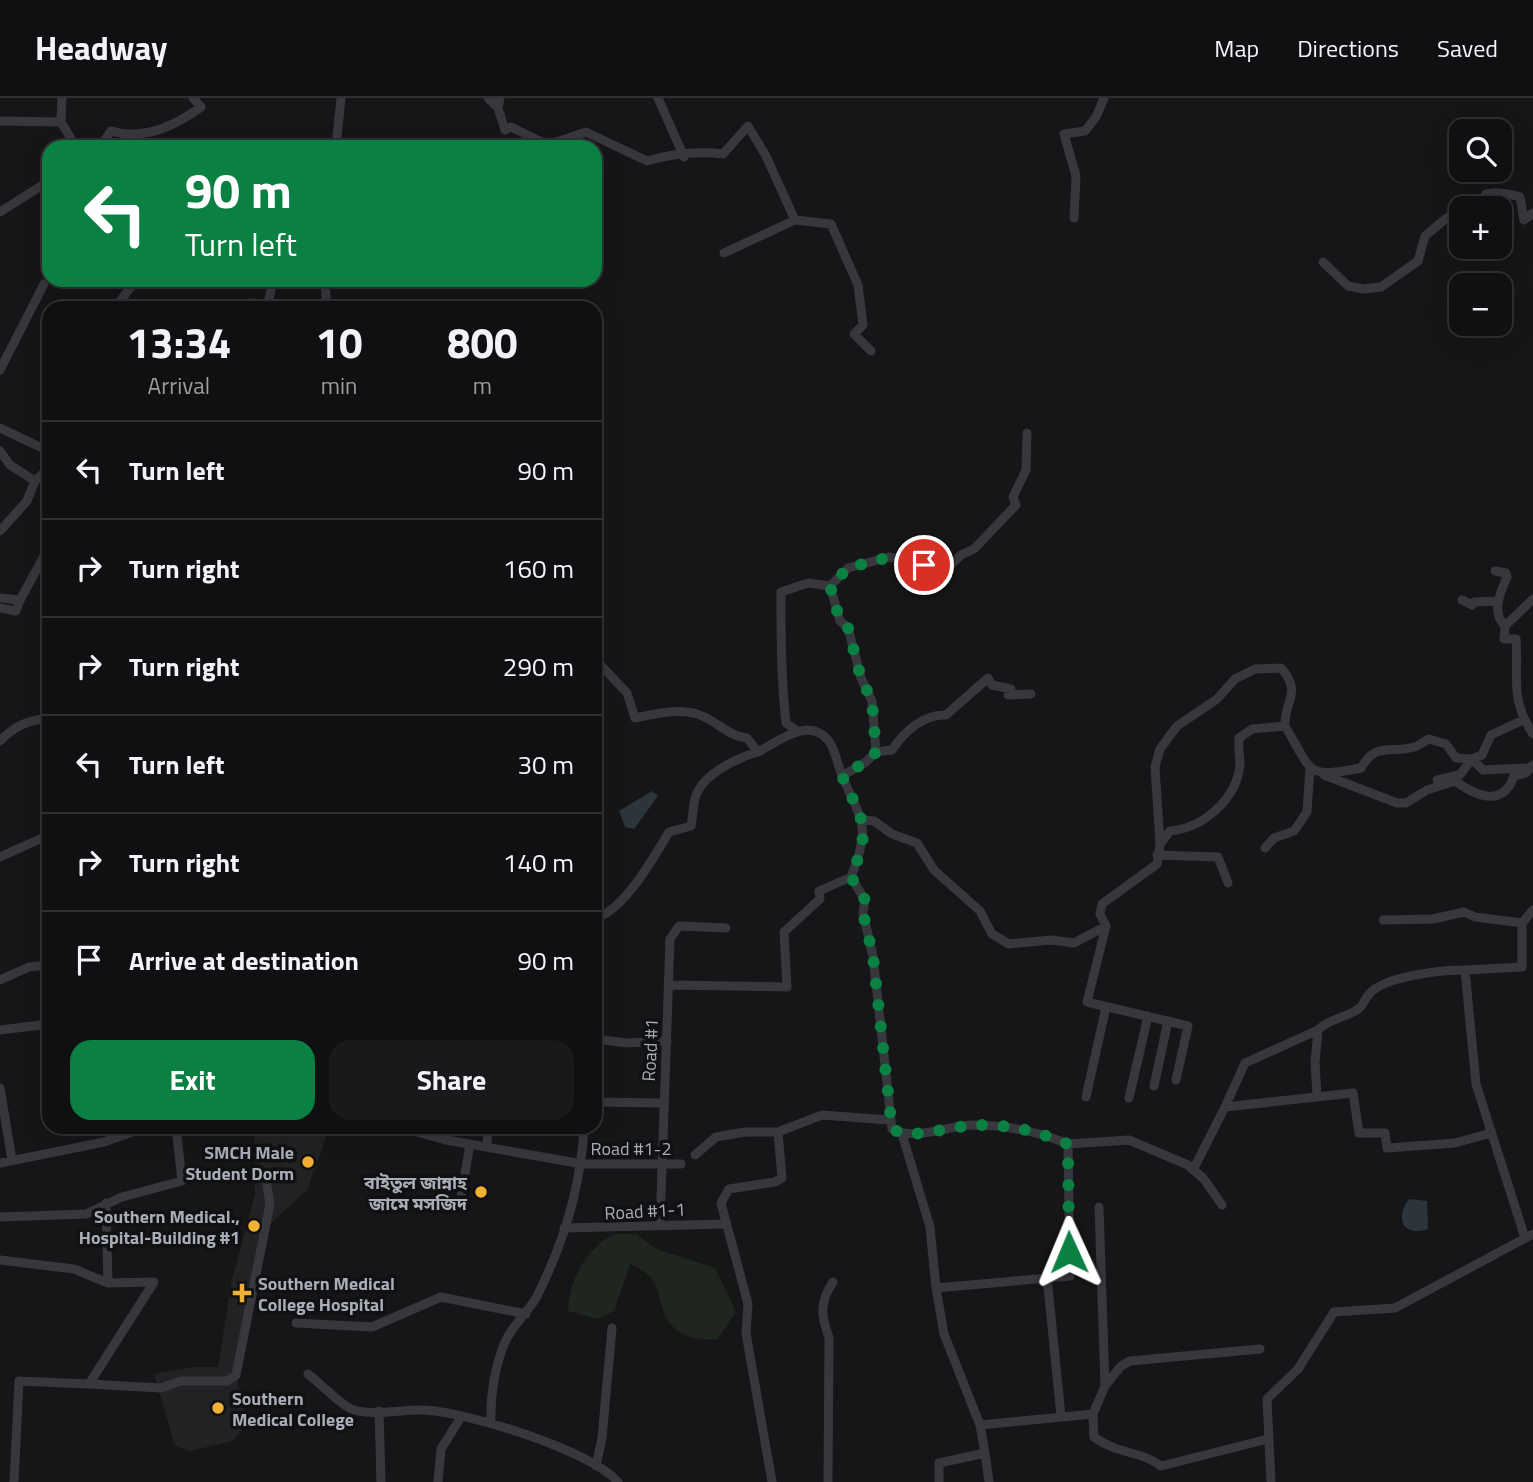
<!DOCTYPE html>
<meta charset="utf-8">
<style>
body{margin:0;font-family:"Titillium Web","Noto Sans Bengali",sans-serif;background:#19191b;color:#f1f3f6;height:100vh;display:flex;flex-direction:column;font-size:26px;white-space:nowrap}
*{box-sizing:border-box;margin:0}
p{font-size:23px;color:#9c9d9f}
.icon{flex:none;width:38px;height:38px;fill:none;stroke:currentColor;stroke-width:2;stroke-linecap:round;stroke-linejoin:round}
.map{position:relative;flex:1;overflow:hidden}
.drawer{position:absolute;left:42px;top:203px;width:560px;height:833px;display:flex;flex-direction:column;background:#101012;border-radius:21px;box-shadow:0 7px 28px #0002,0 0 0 2px #303032}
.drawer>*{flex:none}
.hud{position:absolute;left:42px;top:42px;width:560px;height:147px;border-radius:21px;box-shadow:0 7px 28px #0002,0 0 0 2px #303032;background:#0b8043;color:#fff;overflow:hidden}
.fabs{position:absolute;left:1449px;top:21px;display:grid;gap:14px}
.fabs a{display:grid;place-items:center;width:63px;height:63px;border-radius:14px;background:#101012;box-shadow:0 7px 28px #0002,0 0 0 2px #303032;font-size:35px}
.pin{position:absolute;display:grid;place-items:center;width:60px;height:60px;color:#fff;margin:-30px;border:4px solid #fff;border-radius:50%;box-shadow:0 2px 7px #0007}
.me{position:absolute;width:77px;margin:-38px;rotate:359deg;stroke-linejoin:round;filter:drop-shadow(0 0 5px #0008)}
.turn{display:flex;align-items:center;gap:24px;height:147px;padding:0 28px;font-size:32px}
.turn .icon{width:91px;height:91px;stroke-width:2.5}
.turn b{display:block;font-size:49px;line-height:60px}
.eta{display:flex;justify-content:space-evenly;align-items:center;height:119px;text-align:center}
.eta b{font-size:42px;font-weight:700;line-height:49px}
.button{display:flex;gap:14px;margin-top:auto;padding:14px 28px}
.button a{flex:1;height:80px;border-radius:21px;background:#0b8043;color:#fff;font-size:28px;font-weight:700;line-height:80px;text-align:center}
.button a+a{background:#19191b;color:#f1f3f6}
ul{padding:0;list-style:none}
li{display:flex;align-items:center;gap:21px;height:98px;padding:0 28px;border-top:2px solid #303032}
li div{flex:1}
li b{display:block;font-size:26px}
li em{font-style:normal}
header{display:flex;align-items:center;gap:42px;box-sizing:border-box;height:98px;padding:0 35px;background:#101012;border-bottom:2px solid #303032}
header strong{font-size:33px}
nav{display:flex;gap:38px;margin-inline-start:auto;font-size:24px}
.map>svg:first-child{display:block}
.built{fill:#222225}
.green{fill:#1e261f}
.water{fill:#2c353c}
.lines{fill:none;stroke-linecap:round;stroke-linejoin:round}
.street{stroke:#37383d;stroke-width:9}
.route{stroke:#0b8043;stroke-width:12;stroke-dasharray:0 21.6}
.poi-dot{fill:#f2b134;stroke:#111113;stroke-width:2.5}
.labels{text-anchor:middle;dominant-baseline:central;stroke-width:7;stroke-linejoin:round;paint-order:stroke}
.street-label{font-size:18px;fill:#a8adb8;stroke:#111113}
.poi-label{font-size:18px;font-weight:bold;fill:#a8adb8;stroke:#111113;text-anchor:end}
</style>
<header>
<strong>Headway</strong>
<nav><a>Map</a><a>Directions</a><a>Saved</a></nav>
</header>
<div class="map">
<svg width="1533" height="1384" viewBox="0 0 1533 1384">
<rect width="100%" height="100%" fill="#161618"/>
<path class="built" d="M254,1029H317L328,1034L307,1092L268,1128L237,1287L244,1302L245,1328L233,1343L190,1353L175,1348L154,1276L194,1269H218L232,1181L255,1096Z"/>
<path class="green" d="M614,1136H637L656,1151L715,1170L736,1214L717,1242C707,1241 692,1241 684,1237C648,1217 673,1182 630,1166L614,1213L597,1221L568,1213C570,1179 585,1153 614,1136Z"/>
<path class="water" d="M652,693L658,698L634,731L625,729L619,713Z
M1409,1101L1427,1103L1428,1131C1402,1140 1395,1119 1409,1101Z"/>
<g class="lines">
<path class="street" d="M488,0L498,10
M500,0L498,10L505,32L511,29L548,47L586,34L647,63C671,56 698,53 723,56L748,28L766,58L795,122L831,126L858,187L863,227L854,236L871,253
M658,0L684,59
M0,23L61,24L76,49
M61,24L62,0
M100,49L111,33C144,43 175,28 201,9L193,0
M336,49L341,0
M0,114L49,83
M1074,120L1076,78L1064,36L1085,33L1096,19L1104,0
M724,155L795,122
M1323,164L1348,188L1363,191L1381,189L1418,163L1425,138L1443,123L1461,109L1484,101L1486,96C1493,93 1512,96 1520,99L1524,122L1533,115
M249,205L268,206L273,182
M115,210L136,182
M327,210L325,185L329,182
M352,210H364
M0,272L44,186
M0,330L40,349
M0,353L10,367L35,383
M0,433L27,403L35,383L49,370
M1495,473L1506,475L1507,479C1500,495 1491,514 1505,528
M830,488L840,523L848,530L861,580L872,603L876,654
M0,500L20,502L49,449
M1533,501L1505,528L1504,541H1516C1519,580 1509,600 1533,636
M1462,502L1472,507L1474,504L1497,503
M0,510L16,513L20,502
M595,561L627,595L635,620C654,616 677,610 697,616C715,621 727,638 747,640L758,654C778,644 808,618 828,642C835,650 838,668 842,678
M797,633L786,625C781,580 781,538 781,494L808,485L830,488L848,470L889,459L939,470L952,466L961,457L974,451L1016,407L1013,399L1026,372L1027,335
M0,643C14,628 29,622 49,620
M1324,677L1397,705H1406L1427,692L1455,683C1476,698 1503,710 1514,678L1526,675L1533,667
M1437,682L1461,676
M1455,683L1472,661L1483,672L1528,670
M864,722L874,723L892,736L917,745L934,772L980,813L992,836L1009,846L1051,842L1074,845L1106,828
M1160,746L1170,733C1203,730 1236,702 1240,667C1240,658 1238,649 1239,640L1252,631L1285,628C1313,674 1304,681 1361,670C1376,643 1392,656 1414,649C1419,648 1424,643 1429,641L1446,646L1456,660L1472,661L1482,657L1491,637L1523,622
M1265,750L1274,740L1294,733L1307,714L1310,670
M1157,757L1218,759L1228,785
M0,759L49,737
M595,820C623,814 654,759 669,734L691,728C693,719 693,709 695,700C702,676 737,660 758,654
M1383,822L1433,821L1464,814L1475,819L1522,825
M0,882L29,869L49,867
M670,887L787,889L784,834L820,801L819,793L851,779
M0,932L49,926
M1318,932L1245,965L1225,1009L1353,995L1359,1035H1385L1387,1050L1455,1045L1491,1035
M595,941L627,945L667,943
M1176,982L1188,928L1087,904L1106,828L1100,816L1102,806L1157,766L1160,746L1155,669L1160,651L1177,628L1217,601L1235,581L1255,571L1281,570C1303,595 1284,602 1285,628
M1154,988L1168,923
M0,990L12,1062
M1317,998L1315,964L1318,932C1329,921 1344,920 1357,912C1364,908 1364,901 1370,895C1386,878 1442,872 1465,872
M1086,999L1106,909
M1129,1000L1148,918
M595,1004L663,1005
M399,1029L446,1042L582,1066H681
M902,1036L930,1129L936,1190L1070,1178L1068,1046C1037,1033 1006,1027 972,1027C946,1028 916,1043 892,1031L873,858L863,815L865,802L851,779C871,728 863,725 842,678L866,664L876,654L892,652C904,634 923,616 946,617L988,580L992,587L1011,591L1008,597L1031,596
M1068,1046L1129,1042L1188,1067L1204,1081L1222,1107
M487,1048L488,1029
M695,1057L716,1039L745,1034H778L822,1017L889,1022
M0,1065L104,1044L147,1029
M1193,1072L1225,1009
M449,1102L460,1105L470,1046
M106,1105L108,1185
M0,1119L86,1116L122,1099L182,1083L176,1029
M660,1128L670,841L679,828L726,830
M564,1130L727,1126
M1525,1140L1476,986L1465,872L1522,869V825L1533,812
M0,1162L74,1171L108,1185L154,1184L89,1286L19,1283L14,1384
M1047,1179L1061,1318
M936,1190L944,1236L980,1327
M296,1225L372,1229L441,1199L526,1216
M308,1276C319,1284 344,1310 354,1312C376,1318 402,1311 424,1312C467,1314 590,1352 618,1384
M89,1286L161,1290L181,1283H227L236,1277L270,1106L267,1088
M1105,1288L1121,1268L1130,1263L1260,1251
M379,1313L381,1384
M1093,1316L1105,1288L1099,1109
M491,1324C490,1299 495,1267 505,1244C512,1228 527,1215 536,1200C563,1147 581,1088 584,1029
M985,1355L989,1384
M596,1368L602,1340L612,1230
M438,1384L441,1351L461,1319
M772,1384L746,1235L748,1206L721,1105L729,1091L775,1084L782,1080L778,1034
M828,1384L829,1240C821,1217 819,1205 833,1184
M939,1384V1365L985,1355L980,1327L1093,1316L1094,1339C1119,1357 1139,1352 1161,1368L1268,1341
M1271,1384L1267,1301L1298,1271L1334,1214L1395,1210L1533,1136"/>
</g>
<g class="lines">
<path class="route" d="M924,467L889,459L848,470L830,488L840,523L848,530L861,580L872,603L876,654L866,664L842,678C863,725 872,727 851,779L865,802L863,815L873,858L892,1031C914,1042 943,1030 967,1028C1002,1024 1037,1033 1068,1046L1069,1154"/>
</g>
<g class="poi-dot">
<circle cx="308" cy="1064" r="7"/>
<circle cx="481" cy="1094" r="7"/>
<circle cx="254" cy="1128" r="7"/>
<path d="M238.5 1184.5h7v7h7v7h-7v7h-7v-7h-7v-7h7z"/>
<circle cx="218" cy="1310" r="7"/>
</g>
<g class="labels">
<g class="street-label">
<text transform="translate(650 952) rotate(-87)">Road #1</text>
<text x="631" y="1050">Road #1-2</text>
<text transform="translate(645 1113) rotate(-3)">Road #1-1</text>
</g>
<g class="poi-label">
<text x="294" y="1054">SMCH Male<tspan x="294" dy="21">Student Dorm</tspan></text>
<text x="467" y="1084">বাইতুল জান্নাহ<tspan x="467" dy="21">জামে মসজিদ</tspan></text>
<text x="240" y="1118">Southern Medical.,<tspan x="240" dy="21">Hospital-Building #1</tspan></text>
<text x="258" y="1185" text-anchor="start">Southern Medical<tspan x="258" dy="21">College Hospital</tspan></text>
<text x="232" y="1300" text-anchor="start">Southern<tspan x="232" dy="21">Medical College</tspan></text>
</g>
</g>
</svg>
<div class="fabs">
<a><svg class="icon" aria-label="search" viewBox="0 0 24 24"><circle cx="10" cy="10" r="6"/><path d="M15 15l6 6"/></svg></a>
<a>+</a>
<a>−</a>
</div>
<div class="pin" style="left:924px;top:467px;background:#d93025"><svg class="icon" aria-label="arrive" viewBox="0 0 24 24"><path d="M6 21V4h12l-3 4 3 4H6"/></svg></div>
<svg class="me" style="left:1069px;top:1154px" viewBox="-20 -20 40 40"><path d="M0-17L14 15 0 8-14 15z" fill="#0b8043" stroke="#fff" stroke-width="4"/></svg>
<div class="hud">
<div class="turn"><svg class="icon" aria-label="left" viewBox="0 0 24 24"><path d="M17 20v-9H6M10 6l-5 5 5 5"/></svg><div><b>90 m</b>Turn left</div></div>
</div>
<section class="drawer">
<div class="eta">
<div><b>13:34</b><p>Arrival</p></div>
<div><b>10</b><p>min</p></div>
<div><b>800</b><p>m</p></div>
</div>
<ul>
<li><svg class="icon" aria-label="left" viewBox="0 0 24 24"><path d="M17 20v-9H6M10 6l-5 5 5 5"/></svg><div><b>Turn left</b></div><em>90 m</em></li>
<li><svg class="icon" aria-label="right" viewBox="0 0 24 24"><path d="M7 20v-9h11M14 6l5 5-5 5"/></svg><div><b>Turn right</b></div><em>160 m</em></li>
<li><svg class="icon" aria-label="right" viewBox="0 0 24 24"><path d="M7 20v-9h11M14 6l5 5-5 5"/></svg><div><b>Turn right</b></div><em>290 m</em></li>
<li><svg class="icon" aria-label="left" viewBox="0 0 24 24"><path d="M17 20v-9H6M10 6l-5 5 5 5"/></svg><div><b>Turn left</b></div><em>30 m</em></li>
<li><svg class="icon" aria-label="right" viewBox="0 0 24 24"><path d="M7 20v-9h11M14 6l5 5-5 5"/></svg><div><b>Turn right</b></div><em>140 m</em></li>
<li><svg class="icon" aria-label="arrive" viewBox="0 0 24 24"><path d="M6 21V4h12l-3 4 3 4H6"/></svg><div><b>Arrive at destination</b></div><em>90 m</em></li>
</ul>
<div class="button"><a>Exit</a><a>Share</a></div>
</section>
</div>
